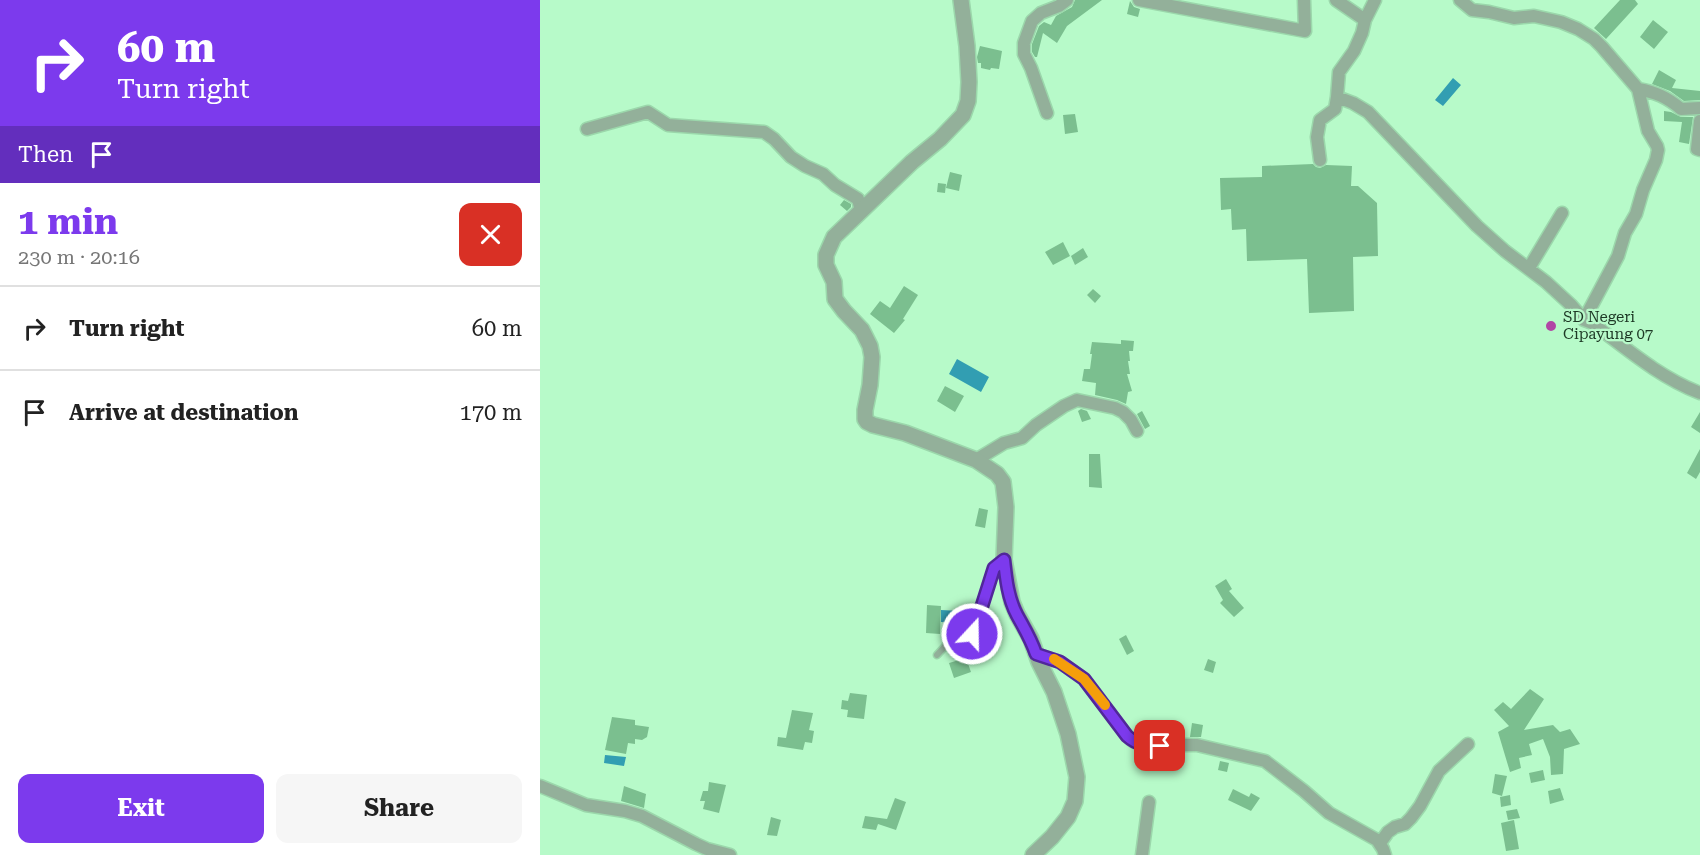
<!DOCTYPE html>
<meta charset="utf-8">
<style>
body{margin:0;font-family:"Roboto Serif",serif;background:#f6f6f6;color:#222;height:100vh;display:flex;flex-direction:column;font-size:22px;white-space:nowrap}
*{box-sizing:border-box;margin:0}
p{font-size:20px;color:#767676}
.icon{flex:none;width:33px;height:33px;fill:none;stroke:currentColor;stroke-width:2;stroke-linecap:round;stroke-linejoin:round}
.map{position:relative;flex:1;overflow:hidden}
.details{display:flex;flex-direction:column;background:#fff;width:540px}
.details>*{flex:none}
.guide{background:#7c3aed;color:#fff;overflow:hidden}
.pin{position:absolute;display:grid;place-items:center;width:51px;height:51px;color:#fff;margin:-26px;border-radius:12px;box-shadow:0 3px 9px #0006}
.me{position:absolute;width:66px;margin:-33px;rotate:21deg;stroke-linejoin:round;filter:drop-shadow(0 0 4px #0008)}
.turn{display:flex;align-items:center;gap:21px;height:126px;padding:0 18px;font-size:27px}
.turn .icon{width:78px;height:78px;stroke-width:2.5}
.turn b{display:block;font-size:42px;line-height:51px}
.then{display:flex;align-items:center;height:57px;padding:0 18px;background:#0003;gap:12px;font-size:22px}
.round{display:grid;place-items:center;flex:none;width:63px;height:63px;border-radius:12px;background:#f6f6f6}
.overview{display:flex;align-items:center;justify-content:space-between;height:102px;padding:0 18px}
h1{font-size:36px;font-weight:700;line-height:45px;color:#7c3aed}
.cta{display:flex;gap:12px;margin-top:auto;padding:12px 18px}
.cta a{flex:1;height:69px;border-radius:12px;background:#7c3aed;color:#fff;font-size:24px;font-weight:700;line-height:69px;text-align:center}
.cta a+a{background:#f6f6f6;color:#222}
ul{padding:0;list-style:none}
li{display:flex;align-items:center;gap:18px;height:84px;padding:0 18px;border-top:2px solid #e0e0e0}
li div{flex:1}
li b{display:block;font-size:22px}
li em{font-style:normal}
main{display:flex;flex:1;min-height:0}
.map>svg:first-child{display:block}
.water{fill:#329eb2}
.building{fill:#7bbf8f}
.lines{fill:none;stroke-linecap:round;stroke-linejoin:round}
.service-casing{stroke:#9bd7ab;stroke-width:9}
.minor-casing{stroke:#9bd7ab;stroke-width:15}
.tertiary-casing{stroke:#9bd7ab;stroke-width:18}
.service{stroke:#93b09a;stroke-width:6}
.minor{stroke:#93b09a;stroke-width:12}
.tertiary{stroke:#93b09a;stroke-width:15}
.route-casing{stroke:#51269a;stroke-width:15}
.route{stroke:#7c3aed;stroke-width:10}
.slow{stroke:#f59e0b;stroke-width:10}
.poi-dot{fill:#b145a5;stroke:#b7fac9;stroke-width:2}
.labels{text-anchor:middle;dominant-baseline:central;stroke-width:4.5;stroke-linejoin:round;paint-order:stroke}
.poi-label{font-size:15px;fill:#1d3825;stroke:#b7fac9;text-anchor:start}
</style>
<main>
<section class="details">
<div class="guide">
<div class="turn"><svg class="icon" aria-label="right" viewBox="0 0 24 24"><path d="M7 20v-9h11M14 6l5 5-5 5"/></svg><div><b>60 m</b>Turn right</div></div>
<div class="then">Then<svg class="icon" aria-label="arrive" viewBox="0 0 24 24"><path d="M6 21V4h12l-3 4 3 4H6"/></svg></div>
</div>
<div class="overview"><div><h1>1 min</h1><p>230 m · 20:16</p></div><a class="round" style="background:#d93025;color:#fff"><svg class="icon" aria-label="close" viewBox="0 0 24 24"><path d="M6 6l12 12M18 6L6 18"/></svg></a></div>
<ul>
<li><svg class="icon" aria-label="right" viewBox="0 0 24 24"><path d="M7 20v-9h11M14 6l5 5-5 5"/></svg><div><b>Turn right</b></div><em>60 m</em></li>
<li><svg class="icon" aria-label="arrive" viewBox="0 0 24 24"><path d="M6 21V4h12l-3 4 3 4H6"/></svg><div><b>Arrive at destination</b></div><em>170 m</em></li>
</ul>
<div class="cta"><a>Exit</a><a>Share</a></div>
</section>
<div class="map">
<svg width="1160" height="855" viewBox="0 0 1160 855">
<rect width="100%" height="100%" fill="#b7fac9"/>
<path class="water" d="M913,78L921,85L903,106L895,100Z
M417,359L449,377L441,392L409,374Z
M401,610L420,611V623L401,622Z
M65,755L86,757L84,766L64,763Z"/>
<path class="building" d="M535,0H562L527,26L517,43L503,33L497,57H495L492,52V44L499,26L504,22L511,25L516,16L532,7Z
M1080,0H1095L1098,4L1066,39L1054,28Z
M590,1L594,7L600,9L598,17L587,14Z
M1113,20L1128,32L1114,49L1100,37Z
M440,46L462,51L459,69L451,68L450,70L441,68V63H438L437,57Z
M1119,70L1136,80L1132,88L1160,91V100L1144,101L1130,91L1112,84Z
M1124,111L1131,112L1141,117H1153L1149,144L1139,142L1142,122L1124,121Z
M535,114L538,132L525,134L523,115Z
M773,164L776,167L780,168L786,165L812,166L811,186H818L837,203L838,256L813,257L814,311L769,313L767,259L707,261L706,229L692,230L691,209L681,210L680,178L722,177V166Z
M410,172L422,175L419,191L406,188Z
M398,183L406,184L405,193L397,192Z
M304,200L311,204V207L307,211L300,205Z
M523,242L530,256L513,265L505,252Z
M543,248L548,257L535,265L531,256Z
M364,286L378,295L363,319L365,320L354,333L330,314L340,301L350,308Z
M553,289L561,296L555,303L547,295Z
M581,340L594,341L593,351H589L590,361H588L590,374H587L592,391L588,392L586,404L577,400L555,395L556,383L542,381L544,369H550L552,354H550L552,342L581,344Z
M405,386L424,396L415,412L397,401Z
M541,409L547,411L551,419L542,422L538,411Z
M602,411L610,426L605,429L597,414Z
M1160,412V433L1151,427Z
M1160,449V472L1156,479L1147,473Z
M549,454H560L562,488L549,487Z
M439,508L448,510L445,528L435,526Z
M686,579L692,589L689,591L704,608L694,617L680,603L683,600L675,586Z
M387,605L401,606L400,634L386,633Z
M586,635L594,651L587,655L579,639Z
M426,658L431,672L414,678L409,663Z
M668,659L676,662L673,673L664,670Z
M990,689L1004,699L984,730L1013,725L1020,732L1030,729L1040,744L1024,749L1023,774L1011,775L1010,757L1003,739L989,744L992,755L979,758L981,768L970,772L958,732L969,726L954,710L963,702L971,709Z
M310,693L327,695L324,719L307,717L308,710L301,709L302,700L308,701Z
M252,710L273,713L269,730L274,731L272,743L265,742L263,750L237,746L238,737L246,738Z
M72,717L95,720V725L109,727L107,737L102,740L95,739V744L88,743L86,754L65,750Z
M652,723L663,725L661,737H650Z
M680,761L689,763L687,772L678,770Z
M1003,770L1005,780L991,783L989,773Z
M955,774L967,776L962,796L952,793Z
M169,782L186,785L179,813L163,809L165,801H160L163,791H168Z
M84,786L106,794L104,808L81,801Z
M1020,788L1024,800L1010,804L1008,791Z
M693,789L709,797L711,793L720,798L711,811L688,800Z
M970,795L971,805L961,807L960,797Z
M355,798L366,802L356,830L338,824L336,830L322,828L325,816L347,819Z
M977,809L980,818L968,820L966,811Z
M231,817L241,820L237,836L227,835Z
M974,820L979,849L966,851L961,823Z"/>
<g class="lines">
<defs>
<path id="service" d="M397,655L409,642L427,637L434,631L454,568L464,560"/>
<path id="minor" d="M599,0L765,31L764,0
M796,0L825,20
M920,0L932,10L949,12L974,18L994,16L1021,22L1038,29L1054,39L1062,47L1098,89L1108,131L1117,146L1118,150L1116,160L1103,190L1096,214L1085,233L1078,256L1044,320
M1098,89C1115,92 1127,97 1141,109L1160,108
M797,97L813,103L828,112L937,226L965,251L1006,282L1031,305L1044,320L1052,323C1087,349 1119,377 1160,393
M507,113L491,68L484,54V43L492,21L501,13L519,6L527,0
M1160,121L1157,149L1160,150
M47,129L108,112L128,125L224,132L234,139L251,157L265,166L283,174L295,185L318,199L321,211
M780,160L777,137L780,120L795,109L797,97L799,72L814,51L822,33L825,20L835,0
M989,268L1022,213
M436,460L464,443L482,438L496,425L524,406L537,400L575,408L583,412L591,420L597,431
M496,654L520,662L544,679L587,736L593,741L604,745H657L725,761L764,791L789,813L837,840L843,849L845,855
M0,786L46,805L85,811L102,816L156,844L167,849L190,855
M840,843L848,832L855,827L865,824L871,818L880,806L899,771L928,744
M602,855L609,802"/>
<path id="tertiary" d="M421,0L427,46L429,82L428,101L423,115L400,139L372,162L294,237L286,255V265L294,282L295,299L304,311L322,330L330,346L332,357L330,385L325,410V419L327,422L333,425L365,433L436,460L457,474L463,482L466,507L464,560L472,602L477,614L491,639L499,662L514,692L528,734L537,777L535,801L528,817L512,837L493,855"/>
</defs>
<use href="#service" class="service-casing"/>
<use href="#minor" class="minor-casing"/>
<use href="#tertiary" class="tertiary-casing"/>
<use href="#service" class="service"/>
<use href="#minor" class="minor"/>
<use href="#tertiary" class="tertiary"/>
</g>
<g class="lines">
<defs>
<path id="route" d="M432,634L434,631L454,568L464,560C466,579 468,598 477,615C484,628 491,639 496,654L520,662L544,679L587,736C597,745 607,746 620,746"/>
</defs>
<use href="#route" class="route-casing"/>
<use href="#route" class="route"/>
<path class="slow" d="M514,659L544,679L565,705"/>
</g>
<circle class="poi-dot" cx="1011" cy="326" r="6"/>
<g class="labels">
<g class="poi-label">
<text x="1023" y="317">SD Negeri<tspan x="1023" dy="17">Cipayung 07</tspan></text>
</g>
</g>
</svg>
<div class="pin" style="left:620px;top:746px;background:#d93025"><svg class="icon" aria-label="arrive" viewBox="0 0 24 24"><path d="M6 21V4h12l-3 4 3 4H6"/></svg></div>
<svg class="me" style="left:432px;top:634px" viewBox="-20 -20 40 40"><circle r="17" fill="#7c3aed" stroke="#fff" stroke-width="3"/><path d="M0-11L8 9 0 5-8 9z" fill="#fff"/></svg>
</div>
</main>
